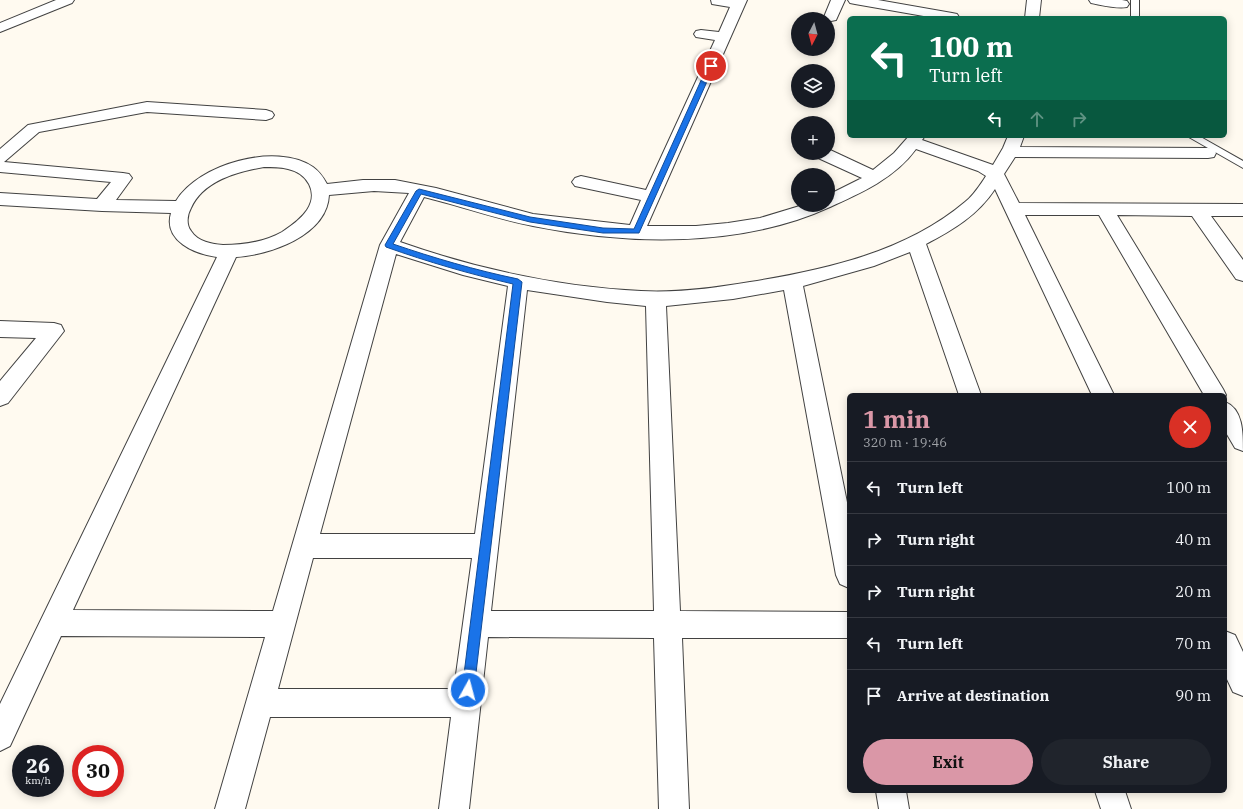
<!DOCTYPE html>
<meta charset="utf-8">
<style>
body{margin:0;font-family:"IBM Plex Serif",serif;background:#20242c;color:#f1f3f6;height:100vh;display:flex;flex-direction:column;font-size:15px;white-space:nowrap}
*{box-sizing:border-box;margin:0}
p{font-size:13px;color:#9ea1a6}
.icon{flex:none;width:22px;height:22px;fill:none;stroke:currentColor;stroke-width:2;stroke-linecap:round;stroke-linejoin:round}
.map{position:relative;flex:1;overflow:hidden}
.drawer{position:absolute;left:847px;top:393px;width:380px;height:400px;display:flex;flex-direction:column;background:#171b24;border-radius:6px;box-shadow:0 2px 10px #0003}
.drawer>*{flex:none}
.banner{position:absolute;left:847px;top:16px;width:380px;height:122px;border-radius:6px;box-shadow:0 2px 10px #0003;background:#0b6e4f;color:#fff;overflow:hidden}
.needle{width:26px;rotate:186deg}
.buttons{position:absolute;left:791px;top:12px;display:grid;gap:8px}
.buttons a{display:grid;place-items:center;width:44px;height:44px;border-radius:50%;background:#171b24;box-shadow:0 2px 10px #0003;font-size:20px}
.speed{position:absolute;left:12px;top:745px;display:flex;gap:8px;font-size:20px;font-weight:700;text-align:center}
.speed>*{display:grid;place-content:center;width:52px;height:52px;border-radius:50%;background:#171b24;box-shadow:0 2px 10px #0003;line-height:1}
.speed small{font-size:10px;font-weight:400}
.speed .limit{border:6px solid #d22;background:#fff;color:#111}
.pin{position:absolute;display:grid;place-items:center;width:34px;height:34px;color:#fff;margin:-17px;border:2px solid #fff;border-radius:50%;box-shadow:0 1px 4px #0007}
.me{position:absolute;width:44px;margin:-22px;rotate:7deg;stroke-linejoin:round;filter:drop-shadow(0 0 3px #0008)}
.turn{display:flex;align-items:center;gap:14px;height:84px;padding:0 16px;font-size:18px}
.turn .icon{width:52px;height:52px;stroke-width:2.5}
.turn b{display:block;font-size:28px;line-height:34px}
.lanes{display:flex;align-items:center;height:38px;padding:0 16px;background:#0003;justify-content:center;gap:20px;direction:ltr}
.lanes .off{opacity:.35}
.round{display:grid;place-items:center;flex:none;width:42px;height:42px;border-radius:21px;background:#20242c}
.overview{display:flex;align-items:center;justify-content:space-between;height:68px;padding:0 16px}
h1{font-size:24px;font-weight:800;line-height:30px;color:#da97a7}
.action{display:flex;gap:8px;margin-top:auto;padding:8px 16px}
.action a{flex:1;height:46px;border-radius:24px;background:#da97a7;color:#111;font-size:16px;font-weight:800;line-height:46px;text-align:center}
.action a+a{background:#20242c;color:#f1f3f6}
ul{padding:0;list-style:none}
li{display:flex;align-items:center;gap:12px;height:52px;padding:0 16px;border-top:1px solid #363941}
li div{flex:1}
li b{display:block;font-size:15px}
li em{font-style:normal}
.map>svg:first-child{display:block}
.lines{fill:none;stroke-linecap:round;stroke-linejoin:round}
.service-casing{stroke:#424242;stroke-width:2}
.minor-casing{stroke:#424242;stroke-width:2}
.service{fill:#fff;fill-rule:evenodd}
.minor{fill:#fff;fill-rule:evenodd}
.route{fill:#1a73e8;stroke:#114b97}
</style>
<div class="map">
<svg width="1243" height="809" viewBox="0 0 1243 809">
<rect width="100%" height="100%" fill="#fffaf0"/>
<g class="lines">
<defs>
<path id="service" d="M1131,0H1139V18H1131Z
M1187,136H1199L1243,161V168Z"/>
<path id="minor" d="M56,0H74L72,3L0,32V23Z
M711,0H747L647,226H696L728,223L760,218L803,205H828V195L862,178L816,157L814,153H828V149L873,170L894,153L909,136H925L922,140L993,165L1003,148L1008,136H1024L1020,147L1208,148L1214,149L1216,153L1214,157L1208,158L1015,157L1004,174L1019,203L1243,204V216H1211L1243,260V281L1236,279L1192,216L1117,215L1223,389L1226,395L1225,397V395H1204L1099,215H1025L1114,395H1092L995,189C978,215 953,230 926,244L981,395H959L910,252L874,266L803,286L849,512V588L840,584L836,575L784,290L733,299L666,306L680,611L849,612V638H682L689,809H659L654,638L488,637L469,809H439L451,717H270L245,809H215L265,637L61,636L10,746L0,751V704L217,257C195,254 163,241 171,213L102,211L0,205V193L97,199L111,182L0,172V149L28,125L147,102L266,110L272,112L274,115L272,118L266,120L147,112L39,132L4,162L123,173L129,174L132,178L116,200L176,201C198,164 276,142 313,167C320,172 323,177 327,184L363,180H395L436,188L533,214L630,225L641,200L575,186L572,182L575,178L581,176L646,190L715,40L696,37L694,34L696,31L701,30L719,32L730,7L712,4ZM916,149L978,171L986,176C980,185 974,195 965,202C906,252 825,270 750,282C715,288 678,293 641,291C559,287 477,269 400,242L424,197C461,206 496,219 533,226C627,245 741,248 830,207C861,193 895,178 916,149ZM264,167C272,167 280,167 288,169C307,173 319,192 307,210C301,219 291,226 282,232C264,242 244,245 223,245C212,244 198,242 191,231C186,225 187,215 191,208C203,181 236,172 264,167ZM374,191L409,193L380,245L273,611L73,610L236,257C269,255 327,236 329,195ZM396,254L463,275L508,286L475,534H320ZM527,290L607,302L646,306L654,611H491ZM313,558H472L454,689H278Z
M831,0H845L836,20L831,21L824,17Z
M848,0H878L952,13L957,14L959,17L935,18L855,4L850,3Z
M1027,0H1041L1039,18H1025Z
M1089,0H1122L1127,1L1129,4L1127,7C1116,9 1102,5 1091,3Z
M0,321L54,323L61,325L64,331L8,403L0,406V381L36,338L0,337Z
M1225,402C1243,409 1243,432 1243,451L1235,448L1225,431Z
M1225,631L1235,635L1243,652V696L1233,692L1225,675Z
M876,791H906L909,809H879Z
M1095,791H1125L1131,809H1101Z"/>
</defs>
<use href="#service" class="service-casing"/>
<use href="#minor" class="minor-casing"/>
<use href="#service" class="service"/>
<use href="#minor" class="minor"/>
</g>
<path class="route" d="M708,65L714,66L639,233H603L530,222L421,194L393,244C434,258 475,270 518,279L522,282L474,690L472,694L468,696L464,694L462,690L513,284C470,274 428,262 386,247L385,245L416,191L419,189L530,217L603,228L634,229Z"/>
</svg>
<div class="buttons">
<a><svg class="needle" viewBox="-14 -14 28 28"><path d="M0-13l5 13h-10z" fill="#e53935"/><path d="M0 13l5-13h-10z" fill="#9ea1a6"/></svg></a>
<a><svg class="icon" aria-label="layers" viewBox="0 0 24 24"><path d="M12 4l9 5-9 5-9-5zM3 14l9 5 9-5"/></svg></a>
<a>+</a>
<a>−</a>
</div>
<div class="speed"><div>26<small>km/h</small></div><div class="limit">30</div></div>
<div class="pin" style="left:711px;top:66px;background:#d93025"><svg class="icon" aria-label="arrive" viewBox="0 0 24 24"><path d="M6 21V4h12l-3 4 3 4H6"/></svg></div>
<svg class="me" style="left:468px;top:690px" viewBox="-20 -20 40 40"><circle r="17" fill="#1a73e8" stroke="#fff" stroke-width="3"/><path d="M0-11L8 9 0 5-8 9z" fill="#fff"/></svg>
<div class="banner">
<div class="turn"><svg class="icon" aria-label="left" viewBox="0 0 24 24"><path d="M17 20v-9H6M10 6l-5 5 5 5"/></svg><div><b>100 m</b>Turn left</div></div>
<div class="lanes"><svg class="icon" aria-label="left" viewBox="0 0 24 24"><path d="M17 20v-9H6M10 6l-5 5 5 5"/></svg><svg class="icon off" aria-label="ahead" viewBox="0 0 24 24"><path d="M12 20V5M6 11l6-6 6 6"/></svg><svg class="icon off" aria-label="right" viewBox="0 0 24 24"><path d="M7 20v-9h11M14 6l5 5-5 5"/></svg></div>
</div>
<section class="drawer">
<div class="overview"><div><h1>1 min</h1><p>320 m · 19:46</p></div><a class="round" style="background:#d93025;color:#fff"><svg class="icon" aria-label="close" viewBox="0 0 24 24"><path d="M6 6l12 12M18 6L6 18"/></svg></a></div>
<ul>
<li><svg class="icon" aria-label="left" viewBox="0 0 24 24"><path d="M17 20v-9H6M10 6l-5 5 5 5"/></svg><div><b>Turn left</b></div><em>100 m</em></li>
<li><svg class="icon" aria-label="right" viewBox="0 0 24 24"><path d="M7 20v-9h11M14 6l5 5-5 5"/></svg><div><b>Turn right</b></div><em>40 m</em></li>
<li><svg class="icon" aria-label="right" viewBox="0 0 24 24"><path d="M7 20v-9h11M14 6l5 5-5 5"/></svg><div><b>Turn right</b></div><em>20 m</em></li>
<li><svg class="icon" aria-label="left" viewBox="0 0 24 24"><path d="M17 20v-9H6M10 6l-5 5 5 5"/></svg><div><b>Turn left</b></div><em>70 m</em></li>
<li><svg class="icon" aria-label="arrive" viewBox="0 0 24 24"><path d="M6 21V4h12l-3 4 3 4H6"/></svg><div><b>Arrive at destination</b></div><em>90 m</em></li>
</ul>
<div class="action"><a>Exit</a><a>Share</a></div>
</section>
</div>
